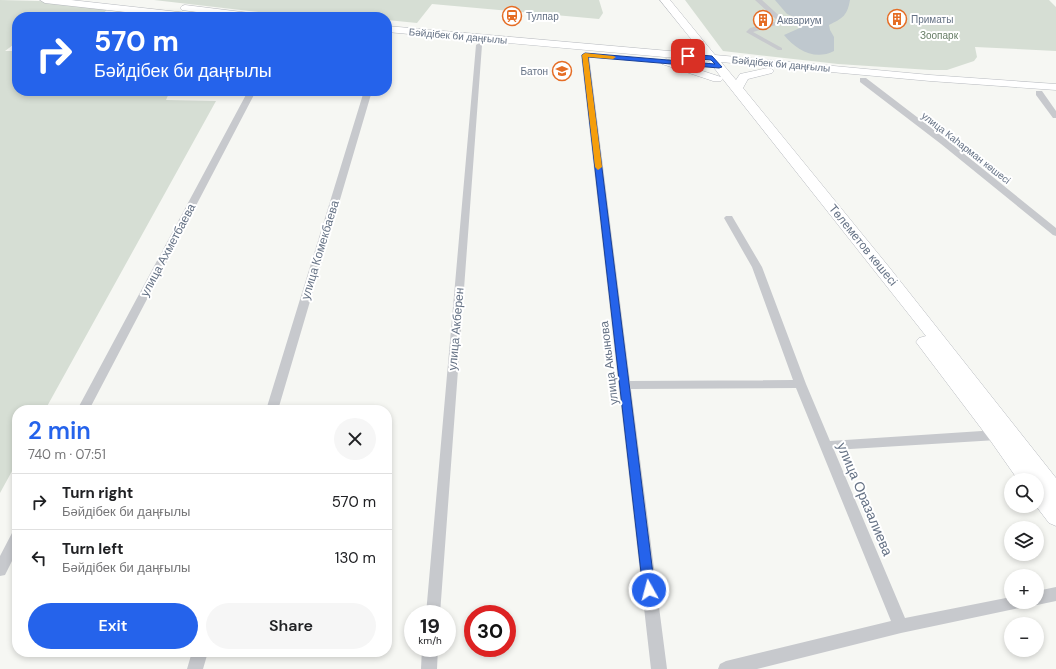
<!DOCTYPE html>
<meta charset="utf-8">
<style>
body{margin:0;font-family:"DM Sans",sans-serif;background:#f6f6f6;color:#202124;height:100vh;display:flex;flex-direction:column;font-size:15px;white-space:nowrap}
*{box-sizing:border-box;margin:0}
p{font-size:13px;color:#757577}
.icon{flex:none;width:22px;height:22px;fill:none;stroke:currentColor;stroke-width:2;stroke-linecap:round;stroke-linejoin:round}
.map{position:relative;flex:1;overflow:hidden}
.drawer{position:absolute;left:12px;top:405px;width:380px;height:252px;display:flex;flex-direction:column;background:#fff;border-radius:16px;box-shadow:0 2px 6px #0003}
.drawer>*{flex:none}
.guide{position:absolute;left:12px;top:12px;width:380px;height:84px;border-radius:16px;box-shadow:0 2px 6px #0003;background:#2563eb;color:#fff;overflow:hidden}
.fabs{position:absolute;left:1004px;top:473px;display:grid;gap:8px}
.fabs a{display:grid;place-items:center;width:40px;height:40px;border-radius:50%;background:#fff;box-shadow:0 2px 6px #0003;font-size:20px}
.speed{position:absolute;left:404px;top:605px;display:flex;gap:8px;font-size:20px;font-weight:700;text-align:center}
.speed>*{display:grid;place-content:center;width:52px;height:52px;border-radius:50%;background:#fff;box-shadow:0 2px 6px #0003;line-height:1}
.speed small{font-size:10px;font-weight:400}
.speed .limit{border:6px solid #d22;background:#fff;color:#111}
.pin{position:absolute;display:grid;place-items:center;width:34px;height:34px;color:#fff;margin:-17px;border-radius:8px;box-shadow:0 2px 6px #0006}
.me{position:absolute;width:44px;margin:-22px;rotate:353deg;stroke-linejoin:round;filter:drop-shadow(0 0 3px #0008)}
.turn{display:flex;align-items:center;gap:14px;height:84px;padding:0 16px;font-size:18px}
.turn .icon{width:52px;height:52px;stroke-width:2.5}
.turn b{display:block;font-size:28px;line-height:34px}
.round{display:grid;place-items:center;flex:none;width:42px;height:42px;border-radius:21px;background:#f6f6f6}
.headline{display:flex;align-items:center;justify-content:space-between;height:68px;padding:0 16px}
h1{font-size:24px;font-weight:600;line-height:30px;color:#2563eb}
.action{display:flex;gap:8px;margin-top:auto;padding:8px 16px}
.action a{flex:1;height:46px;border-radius:24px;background:#2563eb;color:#fff;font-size:16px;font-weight:600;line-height:46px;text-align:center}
.action a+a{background:#f6f6f6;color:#202124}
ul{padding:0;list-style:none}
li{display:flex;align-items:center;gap:12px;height:56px;padding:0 16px;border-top:1px solid #e0e0e0}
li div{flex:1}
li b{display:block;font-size:15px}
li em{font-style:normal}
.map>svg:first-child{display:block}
.green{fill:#d6ded4}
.water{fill:#bfc8ce}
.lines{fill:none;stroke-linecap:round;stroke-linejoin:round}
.primary-casing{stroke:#b7babf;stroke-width:1}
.street{fill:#c7c9cd;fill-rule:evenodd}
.primary{fill:#fff;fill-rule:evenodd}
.route{fill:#2563eb;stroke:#184099}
.slow{fill:#f59e0b}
.labels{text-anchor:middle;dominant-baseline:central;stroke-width:4;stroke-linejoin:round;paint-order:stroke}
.far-poi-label{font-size:10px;fill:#657285;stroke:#fff;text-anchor:start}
.far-park-label{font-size:10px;fill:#657c64;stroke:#fff}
.far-street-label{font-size:10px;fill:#657285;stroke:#fff}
.street-label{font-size:12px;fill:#657285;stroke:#fff}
.near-street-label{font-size:14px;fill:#657285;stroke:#fff}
</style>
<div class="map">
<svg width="1056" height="669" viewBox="0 0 1056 669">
<rect width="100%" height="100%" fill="#f6f7f3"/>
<path class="green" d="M0,0L39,1L107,10L98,17H17V42L5,51H17V91H170L166,100L216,101L45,410H17V462L0,493Z
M154,0H599L603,13L599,19L432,4L417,23L387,20V17H356L316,13L312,17H302Z
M685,0H1049L1056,7V51L975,47L977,57L974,61L947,70H930L838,64L723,51Z"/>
<path class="water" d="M775,0H850C847,16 843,18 829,25L830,30L834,37V51C815,61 796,50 784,35L802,27L806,22L787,14Z"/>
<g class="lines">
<defs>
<path id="primary" d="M40,0H71L197,14L202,17H170L45,3Z
M660,0H670L715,55L930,75L1056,84V90L930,81L721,62L736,80L740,74L768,68L772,69L774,71L772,73L748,79L743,88L889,267L1056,478V526L1049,523L1036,506L1037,480H1018L990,440L919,346L916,342L919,338L926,336L722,78L723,79L721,81H713L662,64L661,62L666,59L721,77L709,61L387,32V26L703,54Z
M185,5L258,14L263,17H234L182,10L180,8L182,6Z"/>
</defs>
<use href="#primary" class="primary-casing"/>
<path class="street" d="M755,0H762L786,22L753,32L782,48V50H778L746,32L750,28L778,21Z
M479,43L482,45L440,614H426L476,45Z
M585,53L589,55L630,381L793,380L752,267L724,218L726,216H732L762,267L806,384L830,441L997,430L1001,432L1003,435L1001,438L997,440L834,450L905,618L1011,597V602H1026L1024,607L901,633L757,669H718L720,664L726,661L891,621L796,388L631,389L667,669H651L581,55Z
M860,78H866L947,140L1056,228V236L1053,235L941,144L860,82Z
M248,91H256L89,410H77Z
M364,91H372L278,410H266Z
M1036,91H1042L1056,111V118H1053L1036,95Z
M17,531V551L5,575L0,576V556L12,533Z
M1056,587V601L1037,605L1032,603L1037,602V591Z
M422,648H438L437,669H421Z
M192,652H208L203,669H187Z"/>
<use href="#primary" class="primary"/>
</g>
<path class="route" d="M585,53L715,64L711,60L688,58L685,56L688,54L712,56L722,67L719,68L588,57L655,590L654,594L649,596L645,594L643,590L582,55Z"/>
<path class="slow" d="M585,53L613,56L616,57L613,59L588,57L602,167L598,170L595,167L582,55Z"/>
<defs>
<symbol id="station-ring" viewBox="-11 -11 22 22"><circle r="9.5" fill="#fff" stroke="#e56d25" stroke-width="1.5"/><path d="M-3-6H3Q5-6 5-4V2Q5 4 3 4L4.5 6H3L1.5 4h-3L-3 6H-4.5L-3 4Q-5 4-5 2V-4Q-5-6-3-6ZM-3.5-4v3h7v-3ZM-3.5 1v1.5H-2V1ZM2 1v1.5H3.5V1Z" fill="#e56d25"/></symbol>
<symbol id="building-ring" viewBox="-11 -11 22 22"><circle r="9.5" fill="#fff" stroke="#e56d25" stroke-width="1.5"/><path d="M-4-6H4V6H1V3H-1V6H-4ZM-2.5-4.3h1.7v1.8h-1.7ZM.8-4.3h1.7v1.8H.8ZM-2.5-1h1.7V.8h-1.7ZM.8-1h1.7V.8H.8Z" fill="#e56d25"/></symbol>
<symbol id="school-ring" viewBox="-11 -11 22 22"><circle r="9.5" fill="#fff" stroke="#e56d25" stroke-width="1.5"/><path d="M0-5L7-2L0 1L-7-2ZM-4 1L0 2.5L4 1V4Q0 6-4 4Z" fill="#e56d25"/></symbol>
</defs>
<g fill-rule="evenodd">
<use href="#station-ring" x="501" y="5" width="22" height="22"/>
<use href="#building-ring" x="886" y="8" width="22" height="22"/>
<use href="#building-ring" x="752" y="9" width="22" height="22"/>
<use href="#school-ring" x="551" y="60" width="22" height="22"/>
</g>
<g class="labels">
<g class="far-poi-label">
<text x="526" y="16">Тулпар</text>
<text x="911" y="19">Приматы</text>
<text x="777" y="20">Аквариум</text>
<text x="548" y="71" text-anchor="end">Батон</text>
</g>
<g class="far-park-label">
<text x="939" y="35">Зоопарк</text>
</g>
<g class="far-street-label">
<text transform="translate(458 36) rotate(5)">Бәйдібек би даңғылы</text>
<text transform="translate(781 64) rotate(5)">Бәйдібек би даңғылы</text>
<text transform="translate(966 148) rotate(38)">улица Каһарман көшесі</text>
</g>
<g class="street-label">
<text transform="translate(863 245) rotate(51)">Төлеметов көшесі</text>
<text transform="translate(168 250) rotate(-62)">улица Ахметбаева</text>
<text transform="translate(320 250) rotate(-73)">улица Комекбаева</text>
<text transform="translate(456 329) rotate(-85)">улица Акберен</text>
<text transform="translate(609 363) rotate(-97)">улица Акынова</text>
</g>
<g class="near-street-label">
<text transform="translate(865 499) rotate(67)">улица Оразалиева</text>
</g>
</g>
</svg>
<div class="fabs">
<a><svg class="icon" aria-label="search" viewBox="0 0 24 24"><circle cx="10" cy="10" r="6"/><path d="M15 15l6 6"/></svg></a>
<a><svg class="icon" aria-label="layers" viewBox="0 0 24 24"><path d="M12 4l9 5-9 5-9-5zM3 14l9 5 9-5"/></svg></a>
<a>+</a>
<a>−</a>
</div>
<div class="speed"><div>19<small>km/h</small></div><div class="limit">30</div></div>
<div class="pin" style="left:688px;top:56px;background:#d93025"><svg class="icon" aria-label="arrive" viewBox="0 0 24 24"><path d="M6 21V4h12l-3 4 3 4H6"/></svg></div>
<svg class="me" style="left:649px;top:590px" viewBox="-20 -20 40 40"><circle r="17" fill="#2563eb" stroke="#fff" stroke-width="3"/><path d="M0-11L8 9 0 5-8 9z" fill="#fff"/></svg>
<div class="guide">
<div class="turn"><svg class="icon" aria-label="right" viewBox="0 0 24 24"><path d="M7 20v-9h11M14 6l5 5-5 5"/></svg><div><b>570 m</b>Бәйдібек би даңғылы</div></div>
</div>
<section class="drawer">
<div class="headline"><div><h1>2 min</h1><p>740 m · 07:51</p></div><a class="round"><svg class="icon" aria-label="close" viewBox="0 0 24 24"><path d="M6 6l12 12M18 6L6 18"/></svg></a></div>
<ul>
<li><svg class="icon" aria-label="right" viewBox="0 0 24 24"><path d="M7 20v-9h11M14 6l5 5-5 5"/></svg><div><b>Turn right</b><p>Бәйдібек би даңғылы</p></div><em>570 m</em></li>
<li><svg class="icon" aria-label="left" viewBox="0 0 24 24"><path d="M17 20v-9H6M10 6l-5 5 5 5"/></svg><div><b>Turn left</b><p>Бәйдібек би даңғылы</p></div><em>130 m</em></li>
</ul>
<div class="action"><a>Exit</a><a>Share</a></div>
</section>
</div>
